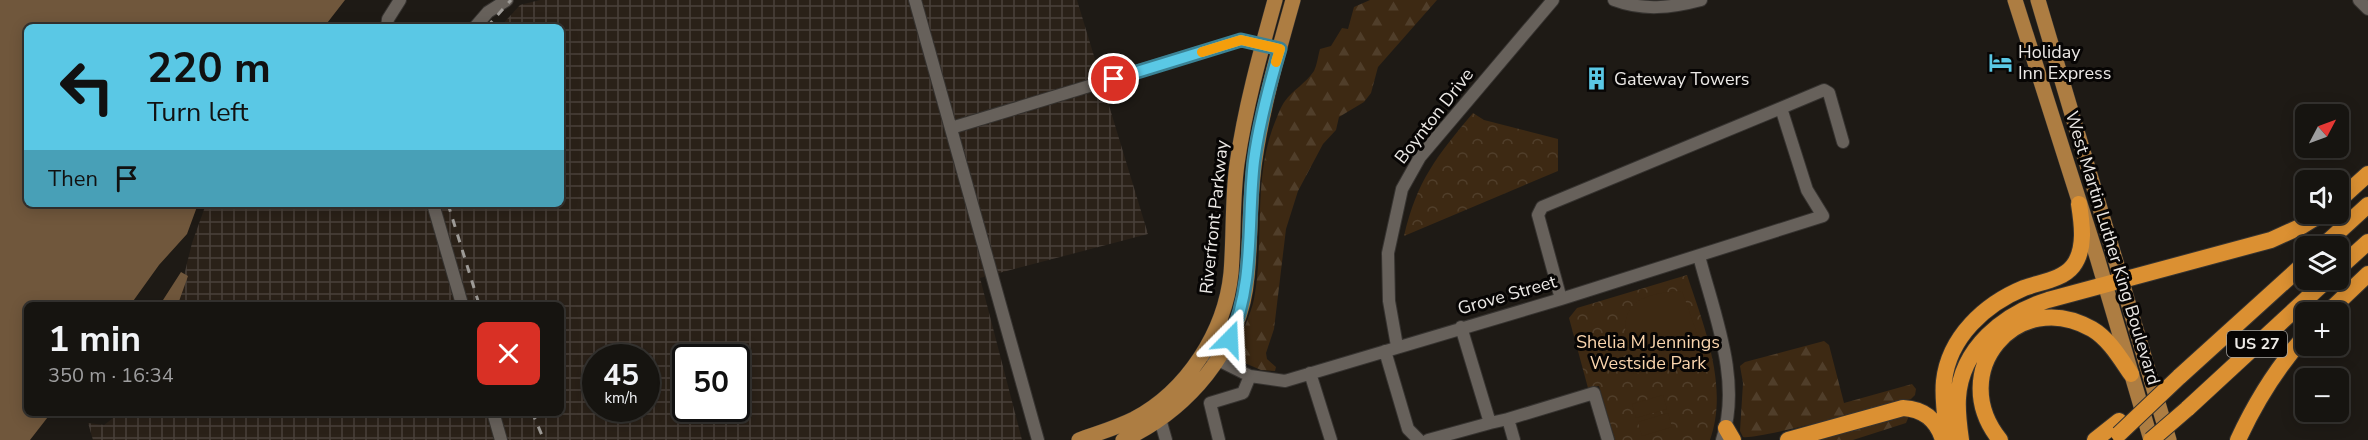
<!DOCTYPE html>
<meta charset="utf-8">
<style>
body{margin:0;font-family:"Nunito Sans",sans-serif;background:#23211e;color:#f1f3f6;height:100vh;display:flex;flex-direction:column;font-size:22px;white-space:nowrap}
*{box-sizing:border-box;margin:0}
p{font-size:20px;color:#9e9e9f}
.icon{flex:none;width:33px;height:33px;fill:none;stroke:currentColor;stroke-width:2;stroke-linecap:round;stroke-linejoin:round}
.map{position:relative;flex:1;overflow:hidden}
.panel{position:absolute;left:24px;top:302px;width:540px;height:114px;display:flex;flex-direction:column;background:#161410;border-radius:9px;box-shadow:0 3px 15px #0003,0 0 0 2px #353330}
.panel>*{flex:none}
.guide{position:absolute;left:24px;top:24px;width:540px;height:183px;border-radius:9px;box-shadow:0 3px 15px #0003,0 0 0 2px #353330;background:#5ac8e5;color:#111;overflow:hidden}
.needle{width:39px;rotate:49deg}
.tools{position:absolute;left:2295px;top:104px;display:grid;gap:12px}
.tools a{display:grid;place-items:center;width:54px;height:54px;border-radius:9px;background:#161410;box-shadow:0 3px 15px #0003,0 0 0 2px #353330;font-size:30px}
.speed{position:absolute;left:582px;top:344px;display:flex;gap:12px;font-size:30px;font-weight:700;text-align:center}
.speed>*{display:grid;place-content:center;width:78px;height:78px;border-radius:50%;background:#161410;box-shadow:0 3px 15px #0003,0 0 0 2px #353330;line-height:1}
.speed small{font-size:15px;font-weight:400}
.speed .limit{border:3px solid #111;border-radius:9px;background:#fff;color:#111}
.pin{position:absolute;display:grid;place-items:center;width:51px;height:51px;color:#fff;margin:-26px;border:3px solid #fff;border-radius:50%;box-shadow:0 2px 6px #0007}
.me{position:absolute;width:66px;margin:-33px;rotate:21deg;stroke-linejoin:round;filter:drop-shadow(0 0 4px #0008)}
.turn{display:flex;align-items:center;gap:21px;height:126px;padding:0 24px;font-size:27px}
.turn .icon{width:78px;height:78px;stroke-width:2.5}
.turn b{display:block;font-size:42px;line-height:51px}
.then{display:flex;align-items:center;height:57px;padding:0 24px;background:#0003;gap:12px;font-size:22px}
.round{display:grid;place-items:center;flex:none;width:63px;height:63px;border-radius:9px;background:#23211e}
.summary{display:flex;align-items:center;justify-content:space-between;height:102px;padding:0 24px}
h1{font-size:36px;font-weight:700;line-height:45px}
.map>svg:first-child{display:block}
.industrial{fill:url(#industrial-grid);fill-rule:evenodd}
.forest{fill:url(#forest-firs)}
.park{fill:url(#park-crowns)}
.garden{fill:#3d2913}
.water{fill:#70573c}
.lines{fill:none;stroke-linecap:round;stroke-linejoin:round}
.minor-casing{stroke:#363330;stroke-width:14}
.major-casing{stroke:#363330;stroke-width:16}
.highway-casing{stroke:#363330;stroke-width:18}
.minor{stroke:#67615b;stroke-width:12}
.major{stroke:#ad7d42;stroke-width:15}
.highway{stroke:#db9032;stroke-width:16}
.rail{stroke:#9e9b97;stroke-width:3;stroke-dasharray:8 8;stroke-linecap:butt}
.highway-bridge-casing{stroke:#363330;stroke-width:18;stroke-linecap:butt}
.highway-bridge{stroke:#db9032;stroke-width:16}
.route-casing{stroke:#3a8295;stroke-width:15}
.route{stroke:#5ac8e5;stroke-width:10}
.slow{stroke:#f59e0b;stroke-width:10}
.labels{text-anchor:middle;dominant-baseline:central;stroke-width:6;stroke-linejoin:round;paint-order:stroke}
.shield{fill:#070504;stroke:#a7a5a2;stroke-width:1.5}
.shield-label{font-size:16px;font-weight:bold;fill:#ece9e6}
.poi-label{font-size:18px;fill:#ece9e6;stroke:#070504;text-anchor:start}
.street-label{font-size:18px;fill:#ece9e6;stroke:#070504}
.park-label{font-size:18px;fill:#f9d4ad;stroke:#070504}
</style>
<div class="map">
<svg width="2368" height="440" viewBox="0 0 2368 440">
<defs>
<pattern id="industrial-grid" width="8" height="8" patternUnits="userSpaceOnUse" patternTransform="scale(1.5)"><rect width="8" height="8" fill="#2a2118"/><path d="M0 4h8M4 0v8" fill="none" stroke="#49413a"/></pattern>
<pattern id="forest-firs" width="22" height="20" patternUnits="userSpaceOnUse" patternTransform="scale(1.5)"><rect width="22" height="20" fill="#3d2913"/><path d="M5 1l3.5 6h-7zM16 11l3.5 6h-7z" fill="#503e2a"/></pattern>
<pattern id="park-crowns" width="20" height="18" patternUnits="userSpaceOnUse" patternTransform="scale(1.5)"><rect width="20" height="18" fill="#3d2913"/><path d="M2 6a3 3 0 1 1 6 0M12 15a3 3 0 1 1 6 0" fill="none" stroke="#503e2a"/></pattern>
</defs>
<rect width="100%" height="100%" fill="#1e1a15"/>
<path class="industrial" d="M540,0H1077L1148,234L980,278L1022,440H93L88,423L104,425L121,412H561V304H177L192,243L206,204H561V27H500L520,5ZM596,357H646V408H596ZM686,357H736V408H686Z"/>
<path class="forest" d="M1370,0H1437L1378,67L1371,93L1364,102L1339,117L1336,130L1323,144L1298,191L1286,229L1274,329L1266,353L1267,359L1276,367L1275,371L1261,370L1240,361C1234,341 1250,320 1254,299C1265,241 1252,179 1275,122C1278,115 1281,106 1285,101C1293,90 1306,83 1314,71C1317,65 1318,56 1320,49L1331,46L1342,28L1348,29L1354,7Z
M1824,341L1829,345L1844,403L1912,384L1916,389L1915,395L1911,399C1885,405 1759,440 1743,437L1740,431L1743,383L1740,366L1745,362Z
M1884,415L1909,416L1906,423L1853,440H1798Z"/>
<path class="park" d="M1473,113L1484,120L1558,139V171L1404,236C1417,180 1437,156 1473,113Z
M1687,275C1704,326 1729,387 1710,440H1615L1599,386L1588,388L1569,318L1577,308Z"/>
<path class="garden" d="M1682,291L1705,356L1701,361L1634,374C1619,320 1617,294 1682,291Z
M1663,395L1667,409L1636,418L1632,404Z
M1668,413L1672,427L1642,436L1638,422Z"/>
<path class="water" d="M0,0H345L324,27H27V204H198L187,234L159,265L131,304H27V412L51,413L30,440H0Z
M181,272L188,276L178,304H172L163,300Z"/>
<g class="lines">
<defs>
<path id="minor" d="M915,0L1038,440
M1614,0C1643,11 1671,8 1701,0
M2359,0L2368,9
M387,27L388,19L400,0
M475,27L488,12L507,0
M1781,108L1824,90L1829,93L1843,142
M951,128L1241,40L1279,49
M433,204L462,304
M1699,256C1714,314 1742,381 1722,440
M1461,327L1490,423L1508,419
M1397,346L1389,301L1388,253L1402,189L1420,157L1553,0
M1385,351L1408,429L1419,440
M1210,356L1250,376L1285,381L1561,299L1823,216L1807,190L1781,108L1542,207L1538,215L1561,299
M1310,373L1331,440
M493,412L501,440
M1160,419L1166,440
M1219,440L1210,403L1243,393L1250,376
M1428,440L1490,423
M1514,440L1508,419L1594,393L1608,440"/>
<path id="major" d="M2015,0L2097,257L2151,440
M2038,0L2169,440
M1079,440C1098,433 1116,428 1134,419C1187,391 1225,332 1231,273C1234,237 1232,200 1237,164C1245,108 1260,54 1275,0
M1123,440C1187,411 1241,349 1247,277C1251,238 1249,198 1255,159C1263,105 1278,53 1293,0"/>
<path id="highway" d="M2338,201L2368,174
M2323,246L2368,205
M2338,269L2368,242
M2328,312L2368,274
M2179,377L2306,262
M2187,409L2328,279
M1726,428L1733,440
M1788,440L1903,408C1924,409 1937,420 1943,440
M1948,440C1946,421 1942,400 1944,381C1949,337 1985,304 2024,288C2040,282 2062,280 2073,266C2086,249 2082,223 2079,204
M1961,440C1959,426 1957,412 1958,398C1961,348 2004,314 2048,300L2271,240L2302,226L2323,213
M2000,440C1945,372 2017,286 2092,329C2109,339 2120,358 2131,374
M2095,440L2119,421
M2238,440C2256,401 2277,367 2306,335"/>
</defs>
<use href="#minor" class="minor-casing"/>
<use href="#major" class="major-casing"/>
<use href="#highway" class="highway-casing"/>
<use href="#minor" class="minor"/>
<use href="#major" class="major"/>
<use href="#highway" class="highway"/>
<path class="rail" d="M487,27L511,0
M448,204L479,304
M532,412L544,440"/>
<defs>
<path id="highway-bridge" d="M2119,434L2179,377
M2151,440L2187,409"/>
</defs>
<use href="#highway-bridge" class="highway-bridge-casing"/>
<use href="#highway-bridge" class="highway-bridge"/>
</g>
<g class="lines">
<defs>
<path id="route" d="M1114,79L1241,40L1280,49C1269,86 1259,123 1254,161C1247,221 1255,283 1230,339"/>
</defs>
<use href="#route" class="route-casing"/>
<use href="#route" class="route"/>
<path class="slow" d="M1202,52L1241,40L1280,49L1276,62"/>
</g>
<defs>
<symbol id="hotel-bare" viewBox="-9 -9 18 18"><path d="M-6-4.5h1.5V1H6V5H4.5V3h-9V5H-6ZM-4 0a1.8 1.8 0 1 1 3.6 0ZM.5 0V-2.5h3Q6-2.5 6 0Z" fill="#5ac8e5" stroke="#070504" stroke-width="2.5" paint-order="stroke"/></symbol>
<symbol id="building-bare" viewBox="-9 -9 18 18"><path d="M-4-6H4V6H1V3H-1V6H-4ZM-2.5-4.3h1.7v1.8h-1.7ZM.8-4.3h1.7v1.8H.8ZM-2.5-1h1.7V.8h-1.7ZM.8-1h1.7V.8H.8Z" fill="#5ac8e5" stroke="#070504" stroke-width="2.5" paint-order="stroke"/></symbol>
</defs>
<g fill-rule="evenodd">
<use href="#hotel-bare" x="1984" y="46" width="33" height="33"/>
<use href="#building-bare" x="1580" y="62" width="33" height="33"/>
</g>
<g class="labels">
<rect class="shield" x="2227" y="331" width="60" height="26" rx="4.5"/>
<g class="shield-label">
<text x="2257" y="344">US 27</text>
</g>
<g class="poi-label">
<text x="2018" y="52">Holiday<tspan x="2018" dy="21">Inn Express</tspan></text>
<text x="1614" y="79">Gateway Towers</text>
</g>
<g class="street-label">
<text transform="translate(1434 116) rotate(-52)">Boynton Drive</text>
<text transform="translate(1214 217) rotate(-84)">Riverfront Parkway</text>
<text transform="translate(2113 248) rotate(73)">West Martin Luther King Boulevard</text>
<text transform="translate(1507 295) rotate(-16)">Grove Street</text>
</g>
<g class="park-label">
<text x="1648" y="342">Shelia M Jennings<tspan x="1648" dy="21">Westside Park</tspan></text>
</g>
</g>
</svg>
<div class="tools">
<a><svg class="needle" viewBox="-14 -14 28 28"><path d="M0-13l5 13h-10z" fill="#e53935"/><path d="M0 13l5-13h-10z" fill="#9e9e9f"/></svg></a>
<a><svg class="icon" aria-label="sound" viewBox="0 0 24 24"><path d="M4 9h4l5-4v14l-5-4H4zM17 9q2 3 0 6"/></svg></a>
<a><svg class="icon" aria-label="layers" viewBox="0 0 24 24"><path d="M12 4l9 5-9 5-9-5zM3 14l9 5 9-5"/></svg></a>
<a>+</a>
<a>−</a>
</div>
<div class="speed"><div>45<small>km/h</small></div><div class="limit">50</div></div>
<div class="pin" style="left:1114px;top:79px;background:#d93025"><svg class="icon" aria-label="arrive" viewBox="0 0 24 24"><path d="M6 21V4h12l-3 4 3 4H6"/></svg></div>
<svg class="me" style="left:1230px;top:339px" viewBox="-20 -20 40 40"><path d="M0-17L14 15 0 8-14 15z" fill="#5ac8e5" stroke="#fff" stroke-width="4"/></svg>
<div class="guide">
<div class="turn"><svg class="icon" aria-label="left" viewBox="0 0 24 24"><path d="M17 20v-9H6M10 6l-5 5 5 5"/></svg><div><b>220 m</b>Turn left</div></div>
<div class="then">Then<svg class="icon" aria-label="arrive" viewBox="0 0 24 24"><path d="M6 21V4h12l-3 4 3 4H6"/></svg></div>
</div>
<section class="panel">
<div class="summary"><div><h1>1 min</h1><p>350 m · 16:34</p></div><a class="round" style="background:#d93025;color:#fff"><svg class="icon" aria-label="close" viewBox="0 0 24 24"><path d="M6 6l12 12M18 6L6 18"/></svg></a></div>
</section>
</div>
